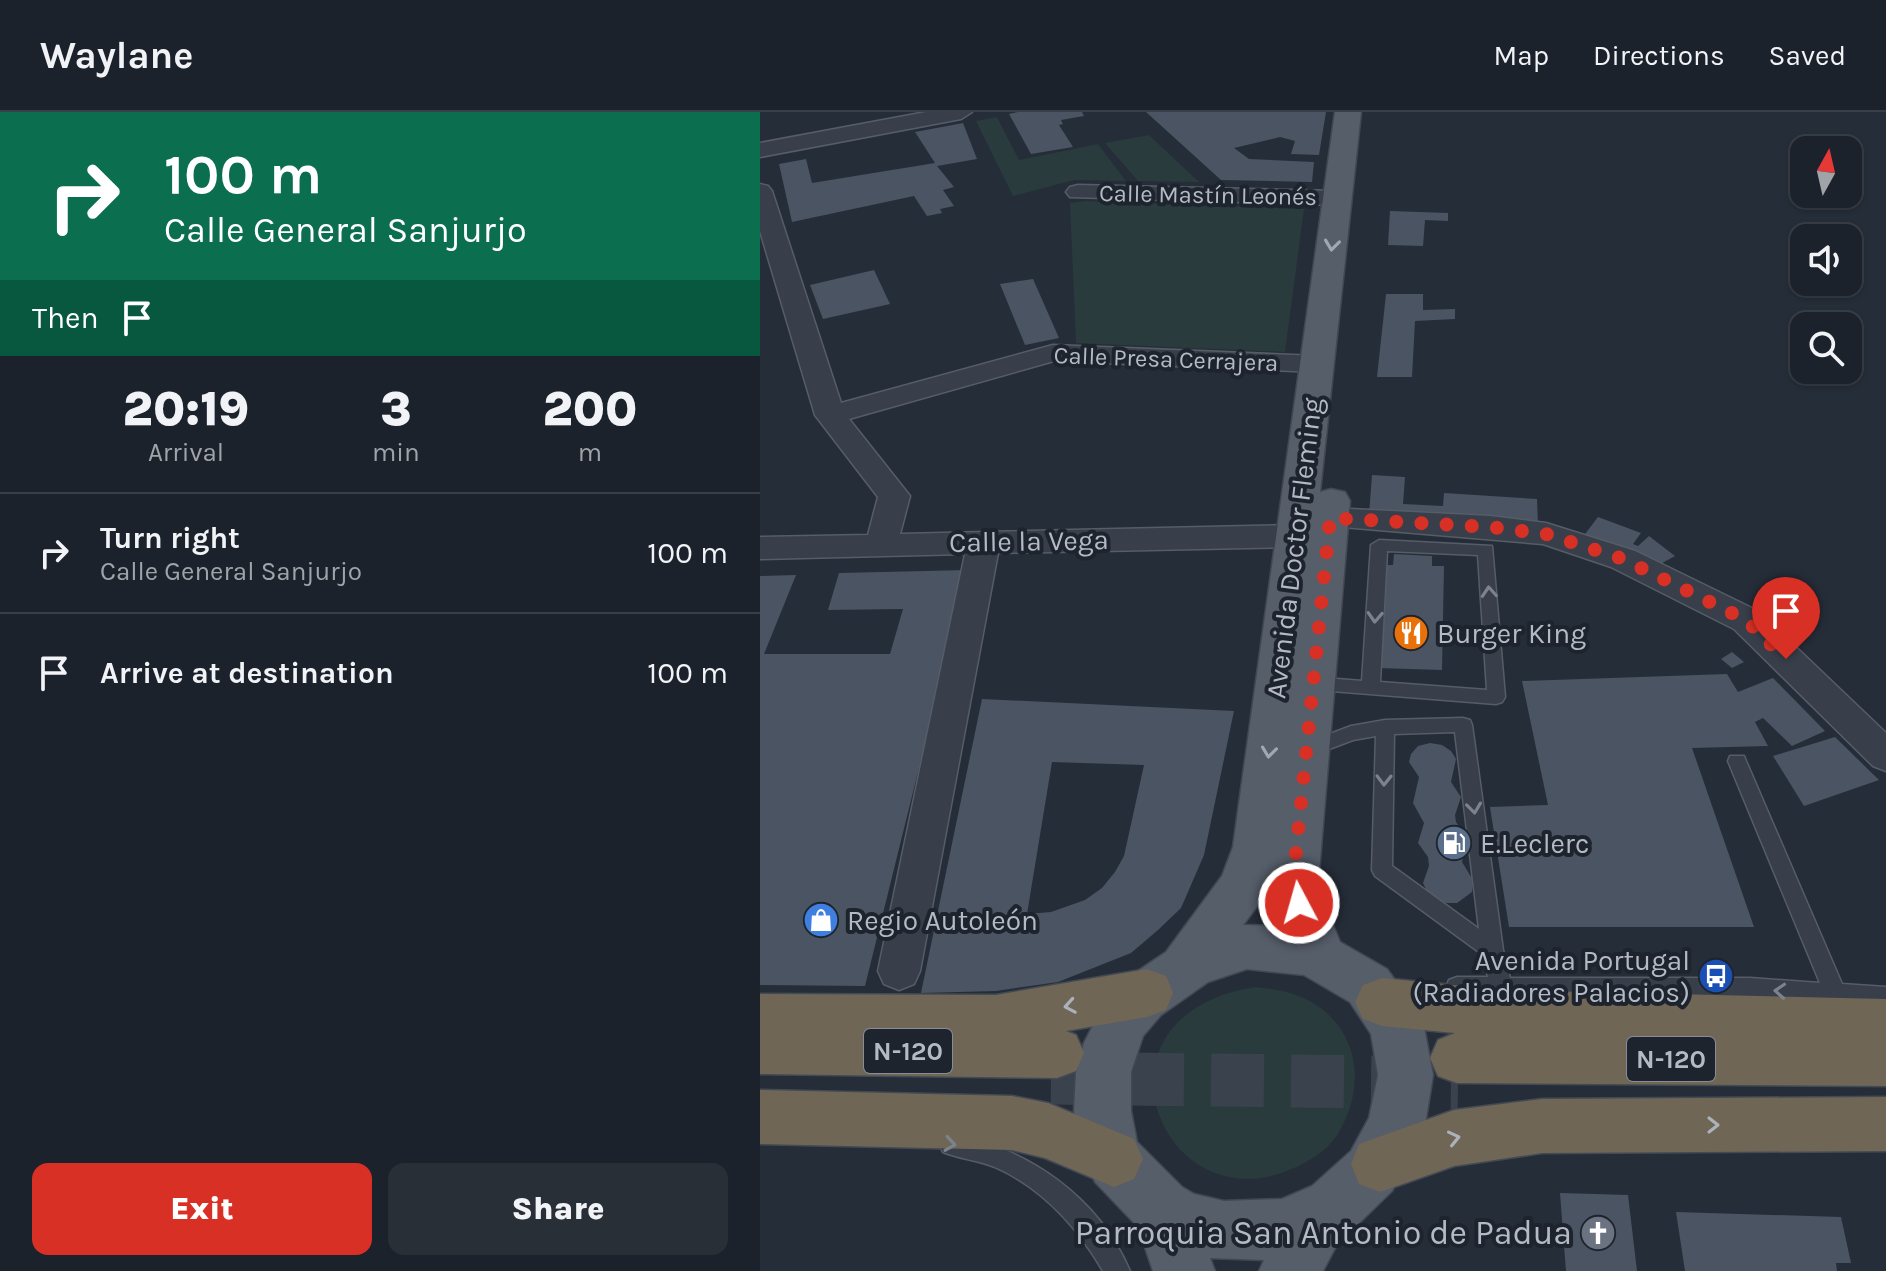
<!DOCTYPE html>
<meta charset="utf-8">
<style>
body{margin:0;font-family:Karla,sans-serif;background:#292f37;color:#f1f3f6;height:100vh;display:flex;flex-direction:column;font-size:30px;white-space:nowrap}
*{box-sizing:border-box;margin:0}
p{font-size:26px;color:#a0a4a9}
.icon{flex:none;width:44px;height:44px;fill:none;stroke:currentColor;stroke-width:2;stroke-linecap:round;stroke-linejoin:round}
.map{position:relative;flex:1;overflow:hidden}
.sheet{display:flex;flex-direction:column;background:#1c222b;width:760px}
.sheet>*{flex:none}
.top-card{background:#0b6e4f;color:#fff;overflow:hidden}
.needle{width:52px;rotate:8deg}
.controls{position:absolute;left:1030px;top:24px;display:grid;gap:16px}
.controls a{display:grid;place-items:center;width:72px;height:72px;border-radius:16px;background:#1c222b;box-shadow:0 2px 6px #0004,0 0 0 2px #3a3f47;font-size:40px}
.pin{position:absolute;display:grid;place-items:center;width:68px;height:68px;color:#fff;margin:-82px -34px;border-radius:50% 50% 50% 0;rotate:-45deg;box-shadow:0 0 8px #0007}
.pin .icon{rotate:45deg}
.me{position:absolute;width:88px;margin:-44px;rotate:354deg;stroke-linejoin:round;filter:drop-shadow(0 0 6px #0008)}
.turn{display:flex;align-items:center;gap:28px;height:168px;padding:0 32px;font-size:36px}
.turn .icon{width:104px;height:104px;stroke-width:2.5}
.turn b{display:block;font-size:56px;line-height:68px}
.then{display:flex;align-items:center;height:76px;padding:0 32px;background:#0003;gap:16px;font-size:30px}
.eta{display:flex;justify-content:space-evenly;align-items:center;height:136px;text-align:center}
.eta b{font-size:48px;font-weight:800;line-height:56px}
.primary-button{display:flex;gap:16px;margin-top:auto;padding:16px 32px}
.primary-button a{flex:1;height:92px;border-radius:16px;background:#d93025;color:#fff;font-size:32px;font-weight:800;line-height:92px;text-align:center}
.primary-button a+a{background:#292f37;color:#f1f3f6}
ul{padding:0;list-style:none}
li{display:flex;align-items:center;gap:24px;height:120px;padding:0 32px;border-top:2px solid #3a3f47}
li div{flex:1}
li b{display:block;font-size:30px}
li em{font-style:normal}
header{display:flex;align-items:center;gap:48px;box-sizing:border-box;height:112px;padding:0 40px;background:#1c222b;border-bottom:2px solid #3a3f47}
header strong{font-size:38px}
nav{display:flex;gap:44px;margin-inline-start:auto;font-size:28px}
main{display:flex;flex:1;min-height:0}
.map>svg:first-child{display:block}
.green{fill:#293b3c}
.building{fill:#4b5463;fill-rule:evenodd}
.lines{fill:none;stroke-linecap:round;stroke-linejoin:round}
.highway-tunnel{stroke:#3a424e;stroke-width:53;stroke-dasharray:53 27;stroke-linecap:butt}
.lane-casing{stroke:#565d67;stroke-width:3}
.street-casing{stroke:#565d67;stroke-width:3}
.primary-casing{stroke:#414852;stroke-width:3}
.highway-casing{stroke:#434a54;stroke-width:3}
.lane{fill:#383f4a;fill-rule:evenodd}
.street{fill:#383f4a;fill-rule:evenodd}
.primary{fill:#565e6a;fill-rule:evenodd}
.highway{fill:#6f6656;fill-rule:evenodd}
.oneway{stroke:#a0a8b3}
.oneway2{stroke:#7c838e}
.oneway3{stroke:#acb2ba}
.route{stroke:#d93025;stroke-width:14;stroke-dasharray:0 25.2}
.labels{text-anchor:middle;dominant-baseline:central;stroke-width:8;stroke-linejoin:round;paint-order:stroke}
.far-street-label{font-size:24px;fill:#b3bac5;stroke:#1d242e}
.shield{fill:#1d242e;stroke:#868d98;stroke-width:2}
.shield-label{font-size:26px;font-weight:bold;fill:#b3bac5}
.street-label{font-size:28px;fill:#b3bac5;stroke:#1d242e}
.poi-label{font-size:28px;fill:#b3bac5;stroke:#1d242e;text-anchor:start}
.near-poi-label{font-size:34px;fill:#b3bac5;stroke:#1d242e;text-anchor:end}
</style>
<header>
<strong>Waylane</strong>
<nav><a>Map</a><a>Directions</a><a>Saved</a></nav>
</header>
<main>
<section class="sheet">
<div class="top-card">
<div class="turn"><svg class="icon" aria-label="right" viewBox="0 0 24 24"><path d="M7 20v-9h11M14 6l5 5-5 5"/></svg><div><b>100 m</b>Calle General Sanjurjo</div></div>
<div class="then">Then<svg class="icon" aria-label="arrive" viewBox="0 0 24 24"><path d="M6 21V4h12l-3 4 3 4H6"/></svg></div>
</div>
<div class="eta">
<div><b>20:19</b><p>Arrival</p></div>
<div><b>3</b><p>min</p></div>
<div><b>200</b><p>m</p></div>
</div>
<ul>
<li><svg class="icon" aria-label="right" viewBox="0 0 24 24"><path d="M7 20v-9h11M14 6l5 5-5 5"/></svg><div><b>Turn right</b><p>Calle General Sanjurjo</p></div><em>100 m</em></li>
<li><svg class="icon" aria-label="arrive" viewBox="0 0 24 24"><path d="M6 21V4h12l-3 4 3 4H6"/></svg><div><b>Arrive at destination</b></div><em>100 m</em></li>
</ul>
<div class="primary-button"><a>Exit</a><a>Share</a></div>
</section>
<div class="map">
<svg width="1126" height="1159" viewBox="0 0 1126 1159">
<rect width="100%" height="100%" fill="#252d39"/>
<path class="green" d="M237,5L259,48L338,32L366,69L314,68L253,84L216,9Z
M389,23L439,70L378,69L345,31Z
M325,89L544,97L525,240L316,231L310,91Z
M495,875C516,877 535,880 553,891C602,920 605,980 577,1023C566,1040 547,1051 529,1058C400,1112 318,903 495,875Z"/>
<path class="building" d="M258,0H322L324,4L301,8L303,12L299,13L313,35L271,42L249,2Z
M386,0H566L559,43L531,42L535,29L520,25L474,36L489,47L554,50L552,70L461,68Z
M203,11L217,47L177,54L194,75L183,78L194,94L180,97L182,101L167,104L154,84L32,110L19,52L46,47L52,71L175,51L155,20Z
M630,99L688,101V109L665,108L663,134L628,133Z
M114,158L130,192L63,207L50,173Z
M273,167L299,226L265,233L240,172Z
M626,182H663V198L695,197V207L655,209L652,265H617Z
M612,363L645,365L643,392L683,394L684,381L777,387L778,413L609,403Z
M838,405L881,421L873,432L878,434L889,424L915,444L893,456L822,426Z
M634,442L672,444V454H684L682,558L618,556L622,453H633Z
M208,458L105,874L0,873V464L36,463L4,542H130L143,497L68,498L79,461Z
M972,540L984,550L972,556L961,547Z
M967,562L978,580L1013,566L1065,619L1032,634L1003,606L995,610L1008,634L932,636L994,815H749L730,695L788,693L762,569Z
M222,587L474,599L444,743L421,796L398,818L371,841L298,870L236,879L161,881ZM292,650L384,653L364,744L355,760L342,776L325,788L291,800L267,802Z
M1075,625L1119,668L1044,694L1013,644Z
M670,631L682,633L691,639L696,647L691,670L701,685L695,703L696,710L707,725L702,750L713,768L712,780L697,791H686L676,787L668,781L663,771L669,754L668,745L658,731L664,711L653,691L659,665L649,650L651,642L658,634Z
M800,1081L868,1083L877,1159H806Z
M916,1100L1081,1105L1091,1151H1076L1077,1159H925Z"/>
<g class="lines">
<path class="highway-tunnel" d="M291,966L698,971"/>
<defs>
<path id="lane" d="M619,428L732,434L745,585L742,590L736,592L546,577L543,572L546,567L552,565L602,569L611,433ZM627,439L718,443L727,578L620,570Z
M703,606L710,608L712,613L743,838L750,866H990L1060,871L968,649L970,644H984L986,649L1082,872L1126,875V895C1024,888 925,885 822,885C792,885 714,891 689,882L686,875L689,868L697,865H728L723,843L615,764L612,758L616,624L593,628L548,645L541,643L539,638L541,633L591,614L625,608ZM695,620L719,817L632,754L634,622Z
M191,1021C268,1037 338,1084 370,1159H343C318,1116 283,1077 237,1056C219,1048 200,1047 183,1040L179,1032L183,1024Z"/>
<path id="street" d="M166,0H212L201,7L0,45V31Z
M0,72L8,74L12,79L81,291L293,233L557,244L567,246L571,252L567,258L557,260L294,249L89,307L150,384L140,422L537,413L548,416L553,424L548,432L537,435L238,441L160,859L154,872L139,878L124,872L118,859L205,442L0,447V425L108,423L118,385L55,303L0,119Z
M318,73L578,79L586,81L590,86L586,91L578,93L310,85L306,80L310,75Z
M570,396L730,404L786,411L875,439L998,499L1126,621V659L1113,654L974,517L851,455L783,432L559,413L554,406L559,399Z"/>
<path id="primary" d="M575,0H601L560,380L571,377L585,380L590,389L559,760L564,791L580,830L627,857L656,897L664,915L673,963L665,1013L632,1079L594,1116L583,1121L563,1159H499L504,1148L450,1146L455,1159H393L378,1115L335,1070L321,1037L314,999L316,960L324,931L345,890L363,869L406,840L462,764L473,735ZM510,767L514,791L523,814L483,813L501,789ZM487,857L544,863L590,890L611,922L618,963L609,1006L591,1039L552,1074L522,1087L464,1089L434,1082L422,1075L377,1030L371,999V960L383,924L401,903L448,870Z"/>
<path id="highway" d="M387,857L406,864L413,881L406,898L387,905L306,919L316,923L324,941L316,959L297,966L0,962V882L236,883Z
M622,866L743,878L1126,887V974L697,971L678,964L670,946L678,928L695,921L622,914L603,907L595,890L603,873Z
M0,978L252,984L288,991L374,1027L383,1047L374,1067L354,1075L285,1046L252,1038L0,1032Z
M1126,985V1039L782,1041L694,1054L620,1080L599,1072L591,1052L599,1032L694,998L782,987Z"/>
</defs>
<use href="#lane" class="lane-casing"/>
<use href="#street" class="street-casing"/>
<use href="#primary" class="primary-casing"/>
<use href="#highway" class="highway-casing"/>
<use href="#lane" class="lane"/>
<use href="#street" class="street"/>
<use href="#primary" class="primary"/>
<use href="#highway" class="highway"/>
</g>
<defs><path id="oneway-chevron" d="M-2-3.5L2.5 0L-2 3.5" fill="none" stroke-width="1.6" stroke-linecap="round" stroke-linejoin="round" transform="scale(2)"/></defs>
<g class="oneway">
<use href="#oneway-chevron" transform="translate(572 133) rotate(97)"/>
<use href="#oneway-chevron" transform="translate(509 640) rotate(97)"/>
</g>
<g class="oneway2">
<use href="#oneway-chevron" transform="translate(729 480) rotate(-94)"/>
<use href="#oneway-chevron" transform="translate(615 505) rotate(93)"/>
<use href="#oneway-chevron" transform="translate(624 668) rotate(91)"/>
<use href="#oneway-chevron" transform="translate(714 696) rotate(83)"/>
<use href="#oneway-chevron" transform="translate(1020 879) rotate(-176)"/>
<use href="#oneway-chevron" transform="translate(190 1032) rotate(9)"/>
</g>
<g class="oneway3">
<use href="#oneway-chevron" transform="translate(310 894) rotate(170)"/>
<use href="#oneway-chevron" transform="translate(953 1013)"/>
<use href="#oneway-chevron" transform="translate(694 1026) rotate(-13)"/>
</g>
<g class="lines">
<path class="route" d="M539,791L534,760L570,406L730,415L786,422L863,447L986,508L1026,547"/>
</g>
<defs>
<symbol id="restaurant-disc" viewBox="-11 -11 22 22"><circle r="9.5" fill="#e8710a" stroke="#1d242e"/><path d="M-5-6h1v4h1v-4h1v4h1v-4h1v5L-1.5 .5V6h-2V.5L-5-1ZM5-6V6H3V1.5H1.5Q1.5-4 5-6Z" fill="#fff"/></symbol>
<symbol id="fuel-disc" viewBox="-11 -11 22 22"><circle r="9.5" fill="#5c6f8a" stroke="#1d242e"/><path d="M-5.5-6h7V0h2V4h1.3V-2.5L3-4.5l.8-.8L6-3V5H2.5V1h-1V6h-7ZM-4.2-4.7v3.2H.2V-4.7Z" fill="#fff"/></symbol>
<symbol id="shop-disc" viewBox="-11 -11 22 22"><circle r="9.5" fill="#3f7fe0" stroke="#1d242e"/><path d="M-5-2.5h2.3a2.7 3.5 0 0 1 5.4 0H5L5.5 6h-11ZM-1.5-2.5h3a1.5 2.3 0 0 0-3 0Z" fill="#fff"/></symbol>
<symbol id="bus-disc" viewBox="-11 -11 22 22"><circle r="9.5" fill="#1a4fb4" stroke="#1d242e"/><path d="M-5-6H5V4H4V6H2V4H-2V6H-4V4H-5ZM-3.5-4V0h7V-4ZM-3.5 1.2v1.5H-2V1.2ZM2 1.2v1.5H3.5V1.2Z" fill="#fff"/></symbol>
<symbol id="church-disc" viewBox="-11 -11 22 22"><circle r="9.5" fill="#6b7280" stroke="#1d242e"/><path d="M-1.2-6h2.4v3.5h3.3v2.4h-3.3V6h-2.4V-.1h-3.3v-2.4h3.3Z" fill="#fff"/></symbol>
</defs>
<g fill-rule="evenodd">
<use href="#restaurant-disc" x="631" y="501" width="40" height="40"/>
<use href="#fuel-disc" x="674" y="711" width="40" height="40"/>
<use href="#shop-disc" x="41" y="788" width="40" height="40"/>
<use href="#bus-disc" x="936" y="844" width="40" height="40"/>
<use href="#church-disc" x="818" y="1101" width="40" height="40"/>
</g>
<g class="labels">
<g class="far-street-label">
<text transform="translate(448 83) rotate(1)">Calle Mastín Leonés</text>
<text transform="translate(406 247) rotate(2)">Calle Presa Cerrajera</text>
</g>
<g class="shield">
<rect x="104" y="917" width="88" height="44" rx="6"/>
<rect x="867" y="925" width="88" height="44" rx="6"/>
</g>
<g class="shield-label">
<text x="148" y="939">N-120</text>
<text x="911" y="947">N-120</text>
</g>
<g class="street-label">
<text transform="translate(269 429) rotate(-1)">Calle la Vega</text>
<text transform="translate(534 436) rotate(-83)">Avenida Doctor Fleming</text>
</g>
<g class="poi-label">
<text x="677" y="521">Burger King</text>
<text x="720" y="731">E.Leclerc</text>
<text x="87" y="808">Regio Autoleón</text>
<text x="930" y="848" text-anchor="end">Avenida Portugal<tspan x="930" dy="32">(Radiadores Palacios)</tspan></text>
</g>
<g class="near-poi-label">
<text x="812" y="1121">Parroquia San Antonio de Padua</text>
</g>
</g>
</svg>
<div class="controls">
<a><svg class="needle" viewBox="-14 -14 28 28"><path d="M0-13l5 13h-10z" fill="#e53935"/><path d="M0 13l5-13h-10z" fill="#a0a4a9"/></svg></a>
<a><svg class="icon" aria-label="sound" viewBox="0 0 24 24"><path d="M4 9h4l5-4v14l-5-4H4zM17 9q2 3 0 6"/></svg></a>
<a><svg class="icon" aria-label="search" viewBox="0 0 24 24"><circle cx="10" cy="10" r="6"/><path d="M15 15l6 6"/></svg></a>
</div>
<div class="pin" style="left:1026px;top:547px;background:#d93025"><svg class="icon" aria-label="arrive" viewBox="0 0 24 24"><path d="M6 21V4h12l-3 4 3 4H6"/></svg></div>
<svg class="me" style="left:539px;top:791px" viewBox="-20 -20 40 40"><circle r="17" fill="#d93025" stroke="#fff" stroke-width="3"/><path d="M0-11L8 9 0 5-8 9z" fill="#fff"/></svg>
</div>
</main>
